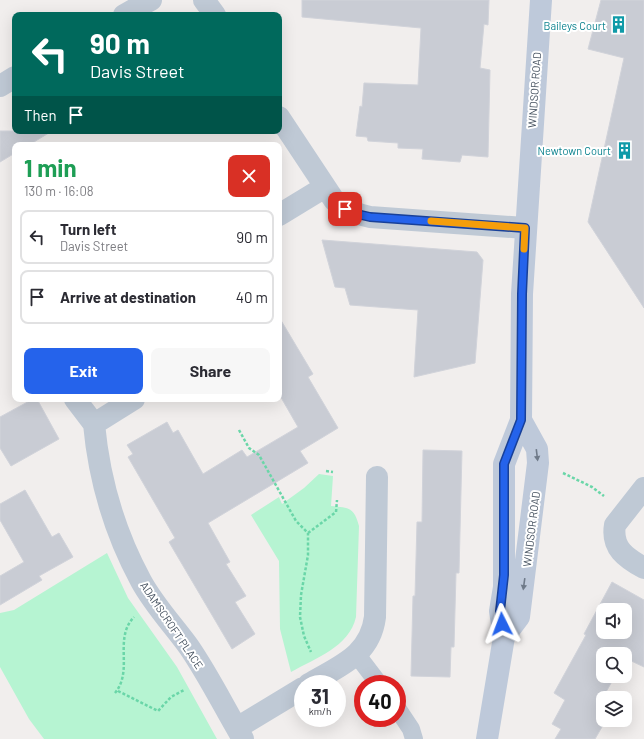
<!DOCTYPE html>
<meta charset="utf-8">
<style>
body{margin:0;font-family:Barlow,sans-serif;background:#f7f7f7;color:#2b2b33;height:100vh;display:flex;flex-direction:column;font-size:15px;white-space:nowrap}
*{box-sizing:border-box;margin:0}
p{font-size:13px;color:#7c7c81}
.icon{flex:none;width:22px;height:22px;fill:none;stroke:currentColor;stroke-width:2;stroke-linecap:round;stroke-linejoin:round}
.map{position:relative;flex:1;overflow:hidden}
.sheet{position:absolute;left:12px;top:142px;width:270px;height:260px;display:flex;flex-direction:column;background:#fff;border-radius:8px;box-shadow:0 4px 16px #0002}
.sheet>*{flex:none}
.guide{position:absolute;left:12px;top:12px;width:270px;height:122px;border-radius:8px;box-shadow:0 4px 16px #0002;background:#00695c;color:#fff;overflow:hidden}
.buttons{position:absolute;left:596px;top:603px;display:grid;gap:8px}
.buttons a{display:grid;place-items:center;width:36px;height:36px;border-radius:8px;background:#fff;box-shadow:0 4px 16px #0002;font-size:20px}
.speed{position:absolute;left:294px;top:675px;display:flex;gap:8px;font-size:20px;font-weight:700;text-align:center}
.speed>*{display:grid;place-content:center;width:52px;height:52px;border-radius:50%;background:#fff;box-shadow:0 4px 16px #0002;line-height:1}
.speed small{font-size:10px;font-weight:400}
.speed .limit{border:6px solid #d22;background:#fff;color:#111}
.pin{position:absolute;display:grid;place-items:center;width:34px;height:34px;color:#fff;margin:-17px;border-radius:8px;box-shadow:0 2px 6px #0006}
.me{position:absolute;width:44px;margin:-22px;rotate:357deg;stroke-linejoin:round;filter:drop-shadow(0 0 3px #0008)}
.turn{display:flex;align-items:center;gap:14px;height:84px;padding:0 12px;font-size:18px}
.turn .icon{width:52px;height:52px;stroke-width:2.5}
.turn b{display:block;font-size:28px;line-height:34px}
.then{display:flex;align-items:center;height:38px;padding:0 12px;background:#0003;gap:8px;font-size:15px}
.round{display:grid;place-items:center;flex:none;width:42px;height:42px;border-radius:8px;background:#f7f7f7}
.head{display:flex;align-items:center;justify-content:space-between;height:68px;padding:0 12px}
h1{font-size:24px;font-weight:700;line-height:30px;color:#1e9e55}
.primary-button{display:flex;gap:8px;margin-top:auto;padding:8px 12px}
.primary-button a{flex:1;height:46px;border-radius:8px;background:#2563eb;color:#fff;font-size:16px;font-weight:700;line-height:46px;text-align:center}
.primary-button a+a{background:#f7f7f7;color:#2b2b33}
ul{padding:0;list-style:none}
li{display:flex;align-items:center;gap:12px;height:54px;margin:0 8px 6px;padding:0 4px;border:2px solid #e1e1e2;border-radius:8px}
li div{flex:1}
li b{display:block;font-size:15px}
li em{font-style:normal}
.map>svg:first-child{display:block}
.green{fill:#b6f4d2}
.building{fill:#c9ccd4;stroke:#d1d3da;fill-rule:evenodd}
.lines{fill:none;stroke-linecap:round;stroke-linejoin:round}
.path{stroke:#6ad6a8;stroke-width:2.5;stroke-dasharray:3 2;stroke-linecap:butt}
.lane{stroke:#bfc9d5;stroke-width:18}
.street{stroke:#bfc9d5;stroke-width:22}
.secondary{stroke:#bec9da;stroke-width:22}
.oneway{fill:#6f7a89}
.route-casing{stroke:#184099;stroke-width:10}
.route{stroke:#2563eb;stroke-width:7}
.slow{stroke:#f59e0b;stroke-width:7}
.labels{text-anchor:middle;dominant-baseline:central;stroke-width:4;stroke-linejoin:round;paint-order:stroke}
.culture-label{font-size:11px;fill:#0d838f;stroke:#fff;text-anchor:end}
.street-label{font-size:11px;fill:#44505e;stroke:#fff}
</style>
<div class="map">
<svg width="644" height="739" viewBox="0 0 644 739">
<rect width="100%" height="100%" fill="#f1eeed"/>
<path class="green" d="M319,474L333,476L331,506C349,508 354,507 359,526L356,617C349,647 316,658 291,672L280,629L279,561L251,515L279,497L282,504L304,488Z
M107,553L128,598L177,667L217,739H44L29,719L0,667V613L14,610Z"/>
<path class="building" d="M302,0H489L488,25L484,24L480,68L490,70L488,157L462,155L460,162L422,159L423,149L398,148V143L368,141L367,137L356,136L360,106L362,107L364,83L418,85L421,28L302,17Z
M601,0H644V308L588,222L624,58L588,49Z
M0,131H52L29,145H15V153L0,162Z
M322,240L477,252L483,260L475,363L414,377L418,310L350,305L345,288L335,287Z
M279,317L313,374L308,377L338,428L300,451L308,463L208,523L230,562L226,564L246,596L235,602L255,634L232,649L169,542L175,538L128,457L133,454L127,445L167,422L173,433L178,430L203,474L242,450L247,457L298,427L279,394Z
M33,399H37L59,439L11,466L0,448V417Z
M423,450L462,451L459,573H456L454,647H451L450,677L411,676L413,596H415L417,522H422Z
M25,490L52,537L59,533L73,557L39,576L42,580L0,605V576L24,562L0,520V504Z
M612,582L644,600V667L625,658V654H603V676H615L597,708L603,712V720H606L595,739H555L561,729L552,724L565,700L554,693L586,635L584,634ZM603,610H625V632H603Z"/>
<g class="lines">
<path class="path" d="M239,430L249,448L259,455L296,521L308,533V555L301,595L300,617L304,636L311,652
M326,471L333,472
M563,473L592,487L604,496
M308,533L336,512L337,500
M118,691L158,711L171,697L184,690
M115,693C134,670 113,639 134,617"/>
<path class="lane" d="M357,655L379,684
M397,708L411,729L414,739"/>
<path class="street" d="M204,0L215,15
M124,15L151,0
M0,86L15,77
M279,117L334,200C345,209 355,214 370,217L525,228
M279,215L325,187
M75,399L94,424
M134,399L94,424C99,478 115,533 141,581C154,605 173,625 189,647C209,676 225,709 243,739
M644,488L615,525C611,548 626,558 644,568
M309,684C339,666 370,656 375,617L377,477
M237,728L303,688"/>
<path class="secondary" d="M504,637L519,617L538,463L537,449L521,420
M487,739L504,637L500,611L504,587V464L521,420L522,294L541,0"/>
</g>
<defs><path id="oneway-solid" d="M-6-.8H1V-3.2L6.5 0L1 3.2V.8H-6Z"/></defs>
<g class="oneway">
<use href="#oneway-solid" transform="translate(537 455) rotate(83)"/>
<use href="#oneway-solid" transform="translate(524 584) rotate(98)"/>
</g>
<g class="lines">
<defs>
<path id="route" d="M345,209L357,214L370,217L525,228L522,294L521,420L504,464V575L500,611L502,624"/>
</defs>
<use href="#route" class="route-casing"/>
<use href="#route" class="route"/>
<path class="slow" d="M431,221L525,228L524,249"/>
</g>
<defs>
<symbol id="building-bare" viewBox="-9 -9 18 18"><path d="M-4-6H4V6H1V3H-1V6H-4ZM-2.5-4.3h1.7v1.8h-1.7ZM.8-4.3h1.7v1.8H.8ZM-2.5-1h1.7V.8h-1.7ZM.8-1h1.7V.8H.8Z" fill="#0f9aa8" stroke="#fff" stroke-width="2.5" paint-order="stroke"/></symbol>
</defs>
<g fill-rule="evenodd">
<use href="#building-bare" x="606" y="12" width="25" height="25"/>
<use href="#building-bare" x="612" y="138" width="25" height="25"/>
</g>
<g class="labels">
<g class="culture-label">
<text x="606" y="25">Baileys Court</text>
<text x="611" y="150">Newtown Court</text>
</g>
<g class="street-label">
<text transform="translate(534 90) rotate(-86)">WINDSOR ROAD</text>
<text transform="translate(531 529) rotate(-83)">WINDSOR ROAD</text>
<text transform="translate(172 625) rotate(56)">ADAMSCROFT PLACE</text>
</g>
</g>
</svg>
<div class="buttons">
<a><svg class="icon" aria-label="sound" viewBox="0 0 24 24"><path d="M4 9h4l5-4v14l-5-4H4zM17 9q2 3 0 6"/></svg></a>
<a><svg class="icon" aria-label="search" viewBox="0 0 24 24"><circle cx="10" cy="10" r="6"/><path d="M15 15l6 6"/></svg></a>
<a><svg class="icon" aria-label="layers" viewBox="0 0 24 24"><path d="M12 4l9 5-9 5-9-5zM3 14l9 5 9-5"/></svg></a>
</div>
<div class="speed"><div>31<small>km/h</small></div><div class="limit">40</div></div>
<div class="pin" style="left:345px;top:209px;background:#d93025"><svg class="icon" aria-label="arrive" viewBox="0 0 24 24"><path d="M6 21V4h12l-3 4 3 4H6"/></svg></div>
<svg class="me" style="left:502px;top:624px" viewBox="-20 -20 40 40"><path d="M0-17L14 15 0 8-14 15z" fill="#2563eb" stroke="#fff" stroke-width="4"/></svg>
<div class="guide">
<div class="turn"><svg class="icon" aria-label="left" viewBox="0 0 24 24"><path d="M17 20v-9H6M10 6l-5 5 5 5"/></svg><div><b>90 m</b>Davis Street</div></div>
<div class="then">Then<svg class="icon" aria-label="arrive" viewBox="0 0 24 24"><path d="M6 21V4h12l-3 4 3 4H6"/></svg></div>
</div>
<section class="sheet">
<div class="head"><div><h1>1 min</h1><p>130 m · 16:08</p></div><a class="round" style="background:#d93025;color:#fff"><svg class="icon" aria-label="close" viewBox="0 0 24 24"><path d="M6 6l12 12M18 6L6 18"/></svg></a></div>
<ul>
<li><svg class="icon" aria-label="left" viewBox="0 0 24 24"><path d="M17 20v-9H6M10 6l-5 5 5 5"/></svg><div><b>Turn left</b><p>Davis Street</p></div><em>90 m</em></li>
<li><svg class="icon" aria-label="arrive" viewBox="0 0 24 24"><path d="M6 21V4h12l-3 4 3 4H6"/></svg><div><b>Arrive at destination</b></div><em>40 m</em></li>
</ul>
<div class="primary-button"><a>Exit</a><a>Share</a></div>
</section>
</div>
